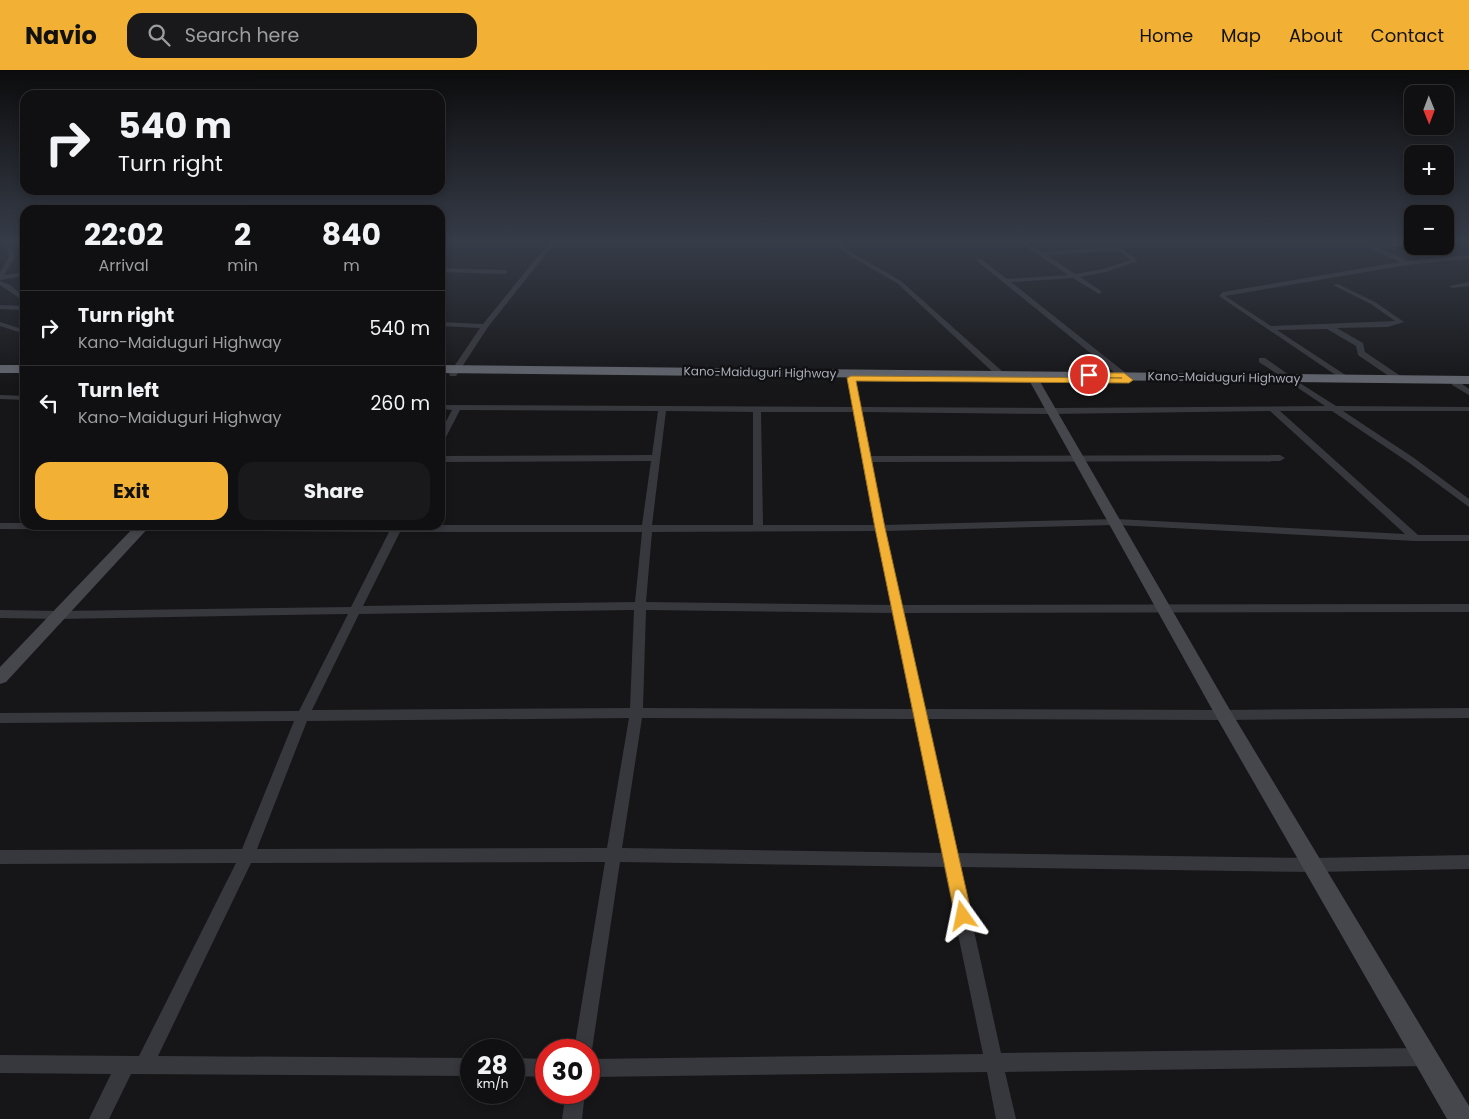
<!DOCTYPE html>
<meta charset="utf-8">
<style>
body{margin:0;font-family:Poppins,sans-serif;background:#19191b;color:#f1f3f6;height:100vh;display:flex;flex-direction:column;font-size:19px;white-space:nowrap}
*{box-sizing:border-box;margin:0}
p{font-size:16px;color:#9c9d9f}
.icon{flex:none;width:28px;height:28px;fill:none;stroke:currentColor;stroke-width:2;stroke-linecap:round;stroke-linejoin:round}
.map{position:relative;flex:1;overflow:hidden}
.drawer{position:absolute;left:20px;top:135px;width:425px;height:325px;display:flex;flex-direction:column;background:#101012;border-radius:15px;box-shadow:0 2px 8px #0003,0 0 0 1px #303032}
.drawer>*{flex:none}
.guide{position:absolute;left:20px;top:20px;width:425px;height:105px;border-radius:15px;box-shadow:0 2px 8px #0003,0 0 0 1px #303032;background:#101012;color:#f1f3f6;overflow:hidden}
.needle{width:32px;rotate:179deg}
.buttons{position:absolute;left:1404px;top:15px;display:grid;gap:10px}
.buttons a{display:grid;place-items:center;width:50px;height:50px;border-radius:10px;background:#101012;box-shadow:0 2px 8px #0003,0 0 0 1px #303032;font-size:25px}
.speed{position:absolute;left:460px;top:969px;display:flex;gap:10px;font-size:25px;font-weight:700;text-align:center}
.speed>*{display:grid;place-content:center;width:65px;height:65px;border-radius:50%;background:#101012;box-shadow:0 2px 8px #0003,0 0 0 1px #303032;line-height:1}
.speed small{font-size:12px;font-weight:400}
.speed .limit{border:8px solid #d22;background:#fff;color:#111}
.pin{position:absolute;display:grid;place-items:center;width:42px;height:42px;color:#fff;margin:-21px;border:2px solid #fff;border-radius:50%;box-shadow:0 1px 5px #0007}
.me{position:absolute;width:55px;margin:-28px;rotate:348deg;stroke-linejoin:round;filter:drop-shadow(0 0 4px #0008)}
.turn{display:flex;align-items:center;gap:18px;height:105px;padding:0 15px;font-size:22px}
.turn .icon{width:65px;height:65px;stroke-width:2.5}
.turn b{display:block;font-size:35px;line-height:42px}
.eta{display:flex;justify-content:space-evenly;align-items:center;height:85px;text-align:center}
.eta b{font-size:30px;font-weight:700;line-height:35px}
.cta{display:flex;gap:10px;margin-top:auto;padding:10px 15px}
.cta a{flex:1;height:58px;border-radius:15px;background:#f2b134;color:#111;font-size:20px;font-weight:700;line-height:58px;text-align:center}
.cta a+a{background:#19191b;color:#f1f3f6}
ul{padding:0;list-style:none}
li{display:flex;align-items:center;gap:15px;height:75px;padding:0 15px;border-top:1px solid #303032}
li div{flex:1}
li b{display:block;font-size:19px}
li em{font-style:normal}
header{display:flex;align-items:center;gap:30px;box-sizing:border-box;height:70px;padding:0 25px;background:#f2b134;color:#111}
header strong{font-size:24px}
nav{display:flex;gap:28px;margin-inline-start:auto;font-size:18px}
.search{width:350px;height:45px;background:#19191b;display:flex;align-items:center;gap:12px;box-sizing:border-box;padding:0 18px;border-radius:15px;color:#9c9d9f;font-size:19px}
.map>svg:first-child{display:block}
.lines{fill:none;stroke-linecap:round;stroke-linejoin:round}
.street{fill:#37383d;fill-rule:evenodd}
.secondary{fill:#45474d;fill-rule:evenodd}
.highway{fill:#63666e;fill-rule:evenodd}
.route{fill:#f2b134;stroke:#9d7322}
.labels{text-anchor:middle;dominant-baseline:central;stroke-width:5;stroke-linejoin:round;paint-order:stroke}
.far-street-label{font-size:12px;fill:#a8adb8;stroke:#111113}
</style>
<header>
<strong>Navio</strong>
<div class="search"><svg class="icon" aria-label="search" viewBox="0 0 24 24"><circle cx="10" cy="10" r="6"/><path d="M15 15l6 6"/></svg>Search here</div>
<nav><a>Home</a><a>Map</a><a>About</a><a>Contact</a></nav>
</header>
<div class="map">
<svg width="1469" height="1049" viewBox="0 0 1469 1049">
<rect width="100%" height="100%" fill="#161618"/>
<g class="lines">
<path class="street" d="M12,170H18L12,176L15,187L4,205L25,202V206L0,210V202L9,187L6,176Z
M551,170H557L488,257L456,306H450L449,304L480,258L440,256V252L483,254Z
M833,170H839L849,181L901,211L1003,302V306H997L897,213L845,183Z
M1017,170H1024L1043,182L1114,177L1124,180L1137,189V191L1106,202L1080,207L1101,221L1102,222L1099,224L1073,208L1011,212L1132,308V312H1126L976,190L981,189L1007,209L1068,205ZM1114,181L1120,182L1131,190L1103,199L1075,204L1047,185Z
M1351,170H1359L1371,175L1412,172V176L1378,178L1408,191L1469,185V189L1407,195L1225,226L1271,256L1395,251L1371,234L1333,215L1338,214L1375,232L1404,252L1388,257L1337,258L1363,273L1365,282L1402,307V311H1396L1358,285L1356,276L1327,259L1277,260L1350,308L1343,310L1219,226L1223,222L1400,192Z
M1445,170H1469V172L1445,174Z
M440,198L505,200L508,202L505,204L440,202Z
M0,211L10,215L25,227V232L0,215Z
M1469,212V216L1452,218L1449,216Z
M0,235L25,236V240L0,239Z
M0,252L25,260V264L0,256Z
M1259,288H1265L1292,307L1285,309L1259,292Z
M847,301L854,303L861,337L1051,338L1325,336L1292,314L1291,312L1295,310L1336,336L1469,337V341H1343L1414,388L1469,429V437L1408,392L1332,341H1280L1418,465H1469V471H1415L1116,455L886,461L902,535L1469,534V542L904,543L925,639L1224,640L1469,638V648L1224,650L927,649L957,783L1313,788L1469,785V799L1313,802L960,797L1001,983L1427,978L1434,980L1436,987L1434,994L1427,996L1005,1002L1016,1049H996L987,1002L589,1007V989L983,984L944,797L620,792L592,980L589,987V980H574L605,792L251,793L158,986L471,988V1006L131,1004L109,1049H89L111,1004L0,1003V985L139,986L236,793L0,794V780L242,779L294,651L0,653V643L299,641L348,544L58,549L0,548V540L58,541L351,537L389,462L0,459V453H25V455H642L651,391L440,392V386L652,385L658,341L460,340L444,371L440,374V363L452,340L440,339V335L852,337ZM666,341L753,342V455H652ZM1270,341L1405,464L1116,449L884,455L872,392L1280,391L1285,388L1280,385L871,386L862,342L1051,344ZM761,342H853L874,455H763ZM876,461L891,535L646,532L652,462ZM400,462H642L635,532L363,536ZM634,540L630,638L312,640L359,544ZM646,540L892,543L912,639L643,638ZM629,648L607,778L257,779L307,651ZM642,648L914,649L942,783L622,778Z
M1452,311H1458L1469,319V325L1452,315Z
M0,325L25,326V330L0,329Z
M514,988L546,989V1007L514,1006Z
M566,1022H585L582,1049H562Z"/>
<path class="secondary" d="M1034,307L1039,310L1230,640L1469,1036V1049H1447L1218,650L1029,310Z
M136,455H151L6,612L0,614V597Z"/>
<path class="highway" d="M0,295H25V303H0Z
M440,295L1469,306V314L440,303Z"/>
</g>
<linearGradient id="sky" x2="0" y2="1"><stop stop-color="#0c0c0d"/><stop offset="0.54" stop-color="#363c48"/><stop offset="1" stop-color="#363c48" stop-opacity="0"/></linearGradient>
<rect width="1469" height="317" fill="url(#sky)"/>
<path class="route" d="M1089,303H1124L1133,310L1129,313L856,311L885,458L972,846L969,851L963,854L958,851L955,846L875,458L847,308L851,306L1122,308L1086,307V303Z"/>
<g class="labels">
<g class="far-street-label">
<text transform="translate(760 302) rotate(1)">Kano-Maiduguri Highway</text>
<text transform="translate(1224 307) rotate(1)">Kano-Maiduguri Highway</text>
</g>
</g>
</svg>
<div class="buttons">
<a><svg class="needle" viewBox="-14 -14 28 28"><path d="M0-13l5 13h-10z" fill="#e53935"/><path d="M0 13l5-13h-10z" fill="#9c9d9f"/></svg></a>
<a>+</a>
<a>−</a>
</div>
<div class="speed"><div>28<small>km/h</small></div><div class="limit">30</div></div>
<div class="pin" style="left:1089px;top:305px;background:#d93025"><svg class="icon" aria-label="arrive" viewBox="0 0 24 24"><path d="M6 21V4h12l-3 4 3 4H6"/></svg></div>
<svg class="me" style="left:963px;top:846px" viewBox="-20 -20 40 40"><path d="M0-17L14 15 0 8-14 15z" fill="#f2b134" stroke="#fff" stroke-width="4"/></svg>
<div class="guide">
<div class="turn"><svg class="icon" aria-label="right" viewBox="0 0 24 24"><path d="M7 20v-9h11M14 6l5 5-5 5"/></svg><div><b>540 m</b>Turn right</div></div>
</div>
<section class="drawer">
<div class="eta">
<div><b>22:02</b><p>Arrival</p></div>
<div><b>2</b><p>min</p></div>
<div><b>840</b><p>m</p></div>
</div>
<ul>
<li><svg class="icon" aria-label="right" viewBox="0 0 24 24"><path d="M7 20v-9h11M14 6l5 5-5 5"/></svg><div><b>Turn right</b><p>Kano-Maiduguri Highway</p></div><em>540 m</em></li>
<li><svg class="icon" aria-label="left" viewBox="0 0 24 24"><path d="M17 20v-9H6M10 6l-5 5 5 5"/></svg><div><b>Turn left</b><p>Kano-Maiduguri Highway</p></div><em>260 m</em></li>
</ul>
<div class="cta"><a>Exit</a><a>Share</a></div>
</section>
</div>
